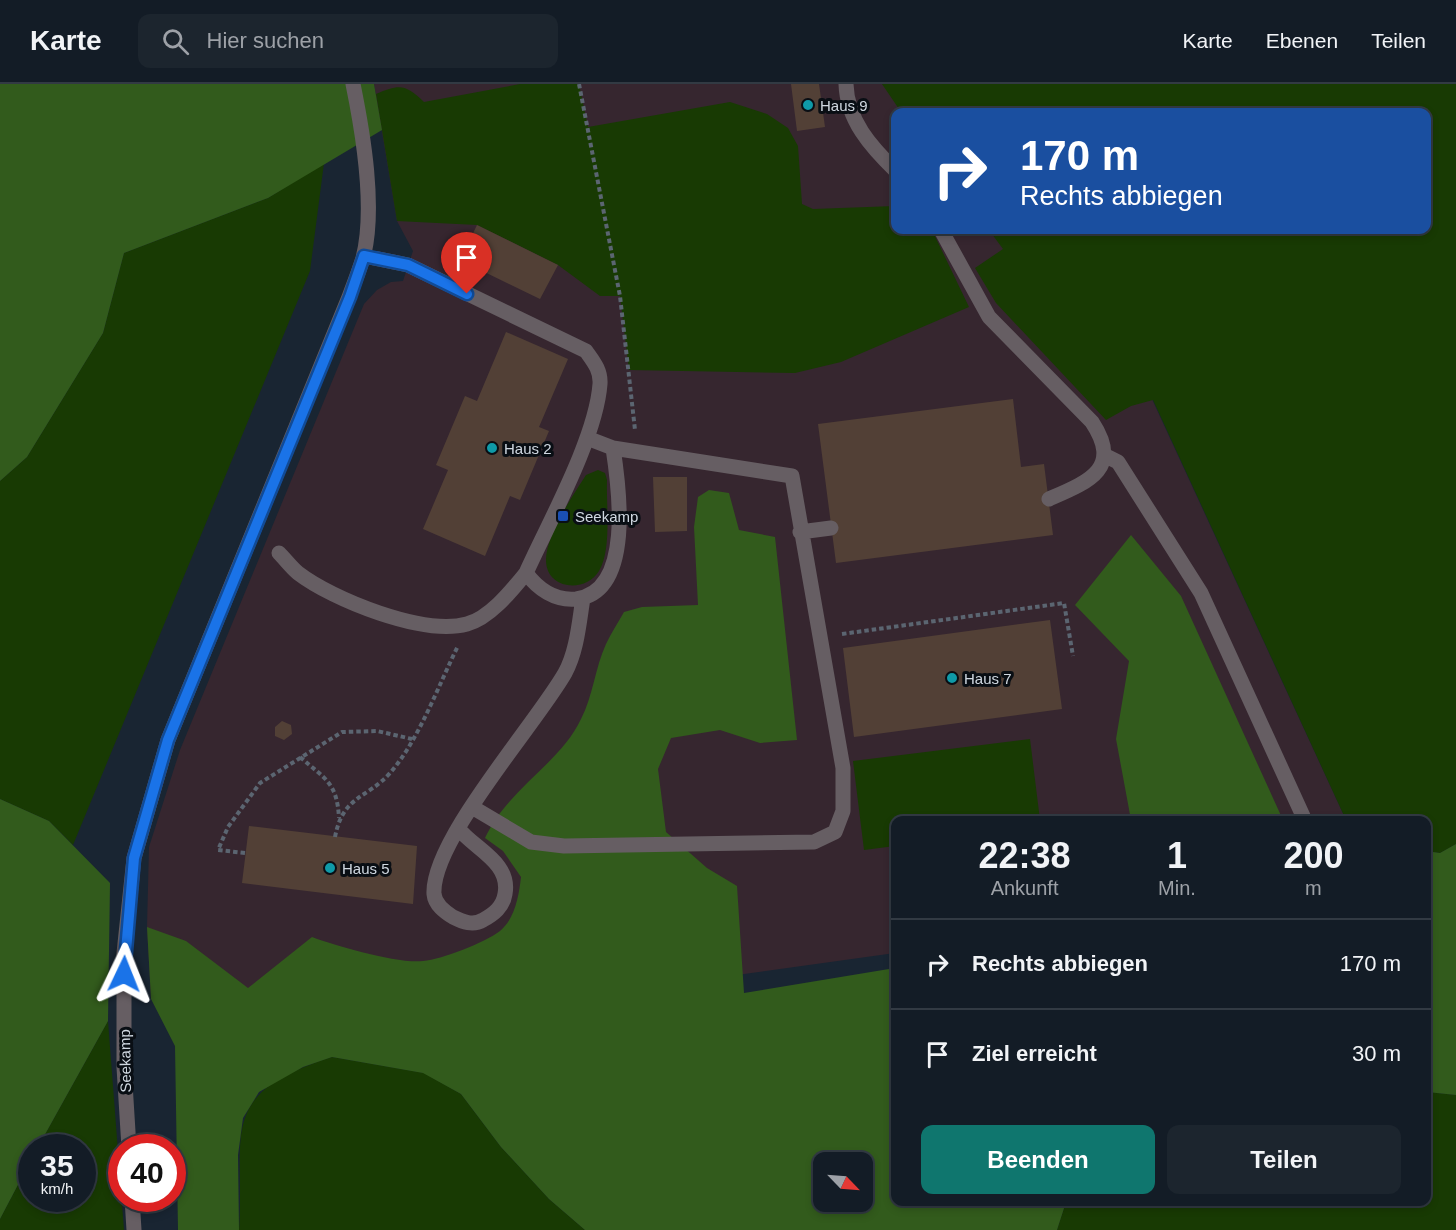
<!DOCTYPE html>
<html lang="de">
<style>
body{margin:0;font-family:Arial,sans-serif;background:#1c252e;color:#f1f3f6;height:100vh;display:flex;flex-direction:column;font-size:22px;white-space:nowrap}
*{box-sizing:border-box;margin:0}
p{font-size:20px;color:#9da1a7}
.icon{flex:none;width:33px;height:33px;fill:none;stroke:currentColor;stroke-width:2;stroke-linecap:round;stroke-linejoin:round}
.map{position:relative;flex:1;overflow:hidden}
.drawer{position:absolute;left:891px;top:732px;width:540px;height:390px;display:flex;flex-direction:column;background:#131c26;border-radius:12px;box-shadow:0 3px 9px #0003,0 0 0 2px #323a43}
.drawer>*{flex:none}
.top-card{position:absolute;left:891px;top:24px;width:540px;height:126px;border-radius:12px;box-shadow:0 3px 9px #0003,0 0 0 2px #323a43;background:#1a4fa0;color:#fff;overflow:hidden}
.needle{width:39px;rotate:115deg}
.tools{position:absolute;left:813px;top:1068px;display:grid;gap:12px}
.tools a{display:grid;place-items:center;width:60px;height:60px;border-radius:12px;background:#131c26;box-shadow:0 3px 9px #0003,0 0 0 2px #323a43;font-size:30px}
.speed{position:absolute;left:18px;top:1050px;display:flex;gap:12px;font-size:30px;font-weight:700;text-align:center}
.speed>*{display:grid;place-content:center;width:78px;height:78px;border-radius:50%;background:#131c26;box-shadow:0 3px 9px #0003,0 0 0 2px #323a43;line-height:1}
.speed small{font-size:15px;font-weight:400}
.speed .limit{border:9px solid #d22;background:#fff;color:#111}
.pin{position:absolute;display:grid;place-items:center;width:51px;height:51px;color:#fff;margin:-62px -26px;border-radius:50% 50% 50% 0;rotate:-45deg;box-shadow:0 0 6px #0007}
.pin .icon{rotate:45deg}
.me{position:absolute;width:66px;margin:-33px;rotate:2deg;stroke-linejoin:round;filter:drop-shadow(0 0 4px #0008)}
.turn{display:flex;align-items:center;gap:21px;height:126px;padding:0 30px;font-size:27px}
.turn .icon{width:78px;height:78px;stroke-width:2.5}
.turn b{display:block;font-size:42px;line-height:51px}
.eta{display:flex;justify-content:space-evenly;align-items:center;height:102px;text-align:center}
.eta b{font-size:36px;font-weight:700;line-height:42px}
.action{display:flex;gap:12px;margin-top:auto;padding:12px 30px}
.action a{flex:1;height:69px;border-radius:12px;background:#0f766e;color:#fff;font-size:24px;font-weight:700;line-height:69px;text-align:center}
.action a+a{background:#1c252e;color:#f1f3f6}
ul{padding:0;list-style:none}
li{display:flex;align-items:center;gap:18px;height:90px;padding:0 30px;border-top:2px solid #323a43}
li div{flex:1}
li b{display:block;font-size:22px}
li em{font-style:normal}
header{display:flex;align-items:center;gap:36px;box-sizing:border-box;height:84px;padding:0 30px;background:#131c26;border-bottom:2px solid #323a43}
header strong{font-size:28px}
nav{display:flex;gap:33px;margin-inline-start:auto;font-size:21px}
.search{width:420px;height:54px;background:#1c252e;display:flex;align-items:center;gap:15px;box-sizing:border-box;padding:0 21px;border-radius:12px;color:#9da1a7;font-size:22px}
.map>svg:first-child{display:block}
.commercial{fill:#36262f}
.green{fill:#183a03}
.forest{fill:#325b1c;fill-rule:evenodd}
.building{fill:#524036}
.lines{fill:none;stroke-linecap:round;stroke-linejoin:round}
.path{stroke:#5b6571;stroke-width:4;stroke-dasharray:4.5 3;stroke-linecap:butt}
.minor{stroke:#665e63;stroke-width:15}
.route-casing{stroke:#114b97;stroke-width:15}
.route{stroke:#1a73e8;stroke-width:10}
.culture-dot{fill:#0f9aa8;stroke:#090e14;stroke-width:2}
.transit-dot{fill:#1a4fb4;stroke:#090e14;stroke-width:2}
.labels{text-anchor:middle;dominant-baseline:central;stroke-width:6;stroke-linejoin:round;paint-order:stroke}
.poi-label{font-size:15px;fill:#d0d8e1;stroke:#090e14;text-anchor:start}
.street-label{font-size:15px;fill:#d0d8e1;stroke:#090e14}
</style>
<header>
<strong>Karte</strong>
<div class="search"><svg class="icon" aria-label="search" viewBox="0 0 24 24"><circle cx="10" cy="10" r="6"/><path d="M15 15l6 6"/></svg>Hier suchen</div>
<nav><a>Karte</a><a>Ebenen</a><a>Teilen</a></nav>
</header>
<div class="map">
<svg width="1456" height="1146" viewBox="0 0 1456 1146">
<rect width="100%" height="100%" fill="#192532"/>
<path class="commercial" d="M374,0H1007L1021,28H896V146H1074L1346,736H896L895,869L737,891L151,915L147,843L149,763L180,666L364,220L377,206L391,198L403,197L413,167L397,137Z"/>
<path class="green" d="M520,0H579L588,43L730,18L767,30L788,44L798,62L802,120L813,125L895,122L896,146H932L969,223L841,278L795,289L629,286L620,212H600L558,181L477,141L397,137L376,10C400,0 405,0 424,18Z
M882,0H1456V760L1440,769L1427,767L1426,736H1346L1153,316L1131,322L1106,336L996,219L975,184L1003,165L989,146H1426V28H901Z
M324,79L310,187L73,761L49,737L0,715V397L27,373L103,249L124,169L268,114Z
M598,386L605,389L607,396C606,420 612,466 599,487C586,509 547,506 546,477C545,453 573,411 586,391Z
M1030,655L1040,736H896L895,762L864,766L853,677Z
M108,937L124,1146H0V1135L31,1076L32,1114H82V1064L38,1063Z
M332,973L424,989L461,1010L501,1063L549,1115L585,1146H239C245,1047 216,1010 332,973Z
M1427,1008L1456,1011V1146H1057L1066,1118H1426Z"/>
<path class="forest" d="M0,0H374L382,46L268,114L124,169L103,249L27,373L0,397Z
M709,406L729,409L739,446L775,453L797,656L760,659L720,646L671,654L658,685L666,748L707,784L737,802L744,909L895,884L896,1118H1066L1057,1146H585L549,1115L501,1063L461,1010L423,989L332,973L303,983L259,1008L243,1034L238,1071L239,1146H178L175,962L151,915L147,843L186,857L248,904L312,853C336,862 398,880 423,877C443,875 484,859 500,847C515,835 519,811 521,793L503,767L485,754C508,704 560,680 581,635C593,612 595,584 606,560C611,549 618,539 624,528L642,523L698,521L694,443L698,413ZM824,1078H862V1118H824Z
M1131,451L1181,512L1283,736H1131L1116,655L1129,577L1075,521Z
M0,715L49,737L110,799L108,937L38,1063L32,1064L31,1076L0,1135Z
M1456,760V1011L1427,1008L1426,767L1440,769Z"/>
<path class="building" d="M791,0H819L825,43L797,47Z
M477,141L558,181L540,215L460,176Z
M506,248L568,275L539,343L549,347L520,416L510,412L485,472L423,445L448,386L436,381L465,312L477,317Z
M1013,315L1021,383L1044,380L1053,451L836,479L818,340Z
M653,393H687V447L655,448Z
M1050,536L1062,625L854,653L843,564Z
M282,637L291,641L292,650L284,656L275,652V643Z
M249,742L417,762L413,820L242,799Z"/>
<g class="lines">
<path class="path" d="M579,0L620,212L635,346
M842,550L1064,519L1073,572
M300,673C325,695 337,698 339,734
M335,753C343,711 367,715 390,689C419,656 438,602 458,562
M245,769L218,766L228,743L260,699L342,648L377,647L412,655"/>
<path class="minor" d="M846,0C847,36 871,63 896,87
M941,146L989,233L1092,338C1123,385 1088,398 1049,415
M364,172L408,181L586,267C593,277 601,286 600,300C596,354 549,438 526,489C538,505 555,517 576,515C634,508 619,403 613,364L587,354
M1106,372L1118,378L1201,509L1303,732
M800,448L831,444
M279,469C285,475 291,483 298,489C333,516 424,552 467,540C490,534 512,506 526,489
M472,723L531,758L564,762L814,758L835,748L843,727V684L792,392L613,364
M458,744C474,765 511,778 505,810C503,823 494,830 483,836C473,842 463,838 453,833C445,828 435,821 434,810C431,757 536,640 565,589C577,567 579,539 583,514
M129,1064L124,983V869L134,774L168,656L349,213C354,200 359,187 363,174C376,124 363,49 353,0
M132,1114L134,1146"/>
</g>
<g class="lines">
<defs>
<path id="route" d="M124,890L134,774L168,656L350,213L364,172L408,181L467,210"/>
</defs>
<use href="#route" class="route-casing"/>
<use href="#route" class="route"/>
</g>
<g class="culture-dot">
<circle cx="808" cy="21" r="6"/>
<circle cx="492" cy="364" r="6"/>
<circle cx="952" cy="594" r="6"/>
<circle cx="330" cy="784" r="6"/>
</g>
<rect class="transit-dot" x="557" y="426" width="12" height="12" rx="3"/>
<g class="labels">
<g class="poi-label">
<text x="820" y="21">Haus 9</text>
<text x="504" y="364">Haus 2</text>
<text x="575" y="432">Seekamp</text>
<text x="964" y="594">Haus 7</text>
<text x="342" y="784">Haus 5</text>
</g>
<g class="street-label">
<text transform="translate(125 977) rotate(-91)">Seekamp</text>
</g>
</g>
</svg>
<div class="tools">
<a><svg class="needle" viewBox="-14 -14 28 28"><path d="M0-13l5 13h-10z" fill="#e53935"/><path d="M0 13l5-13h-10z" fill="#9da1a7"/></svg></a>
</div>
<div class="speed"><div>35<small>km/h</small></div><div class="limit">40</div></div>
<div class="pin" style="left:467px;top:210px;background:#d93025"><svg class="icon" aria-label="arrive" viewBox="0 0 24 24"><path d="M6 21V4h12l-3 4 3 4H6"/></svg></div>
<svg class="me" style="left:124px;top:890px" viewBox="-20 -20 40 40"><path d="M0-17L14 15 0 8-14 15z" fill="#1a73e8" stroke="#fff" stroke-width="4"/></svg>
<div class="top-card">
<div class="turn"><svg class="icon" aria-label="right" viewBox="0 0 24 24"><path d="M7 20v-9h11M14 6l5 5-5 5"/></svg><div><b>170 m</b>Rechts abbiegen</div></div>
</div>
<section class="drawer">
<div class="eta">
<div><b>22:38</b><p>Ankunft</p></div>
<div><b>1</b><p>Min.</p></div>
<div><b>200</b><p>m</p></div>
</div>
<ul>
<li><svg class="icon" aria-label="right" viewBox="0 0 24 24"><path d="M7 20v-9h11M14 6l5 5-5 5"/></svg><div><b>Rechts abbiegen</b></div><em>170 m</em></li>
<li><svg class="icon" aria-label="arrive" viewBox="0 0 24 24"><path d="M6 21V4h12l-3 4 3 4H6"/></svg><div><b>Ziel erreicht</b></div><em>30 m</em></li>
</ul>
<div class="action"><a>Beenden</a><a>Teilen</a></div>
</section>
</div>
